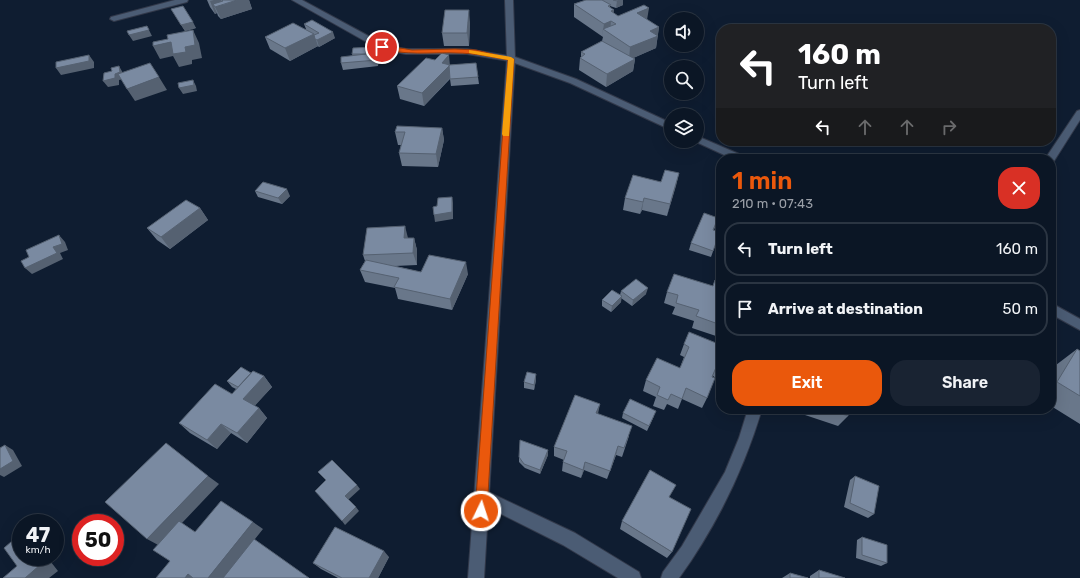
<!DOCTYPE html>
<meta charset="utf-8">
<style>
body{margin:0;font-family:Rubik,sans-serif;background:#192332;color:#f1f3f6;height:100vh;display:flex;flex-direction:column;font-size:15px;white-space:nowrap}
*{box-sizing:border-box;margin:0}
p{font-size:13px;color:#9a9fa7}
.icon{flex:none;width:22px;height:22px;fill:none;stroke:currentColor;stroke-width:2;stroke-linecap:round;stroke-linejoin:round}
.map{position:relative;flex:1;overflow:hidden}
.details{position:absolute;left:716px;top:154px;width:340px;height:260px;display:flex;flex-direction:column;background:#0b1625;border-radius:16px;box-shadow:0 4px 16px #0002,0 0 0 1px #2b3542}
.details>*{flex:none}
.banner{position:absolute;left:716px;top:24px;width:340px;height:122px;border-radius:16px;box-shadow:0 4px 16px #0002,0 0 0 1px #2b3542;background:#202124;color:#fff;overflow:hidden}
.buttons{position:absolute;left:664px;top:12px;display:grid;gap:8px}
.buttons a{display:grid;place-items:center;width:40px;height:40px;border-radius:50%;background:#0b1625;box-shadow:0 4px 16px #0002,0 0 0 1px #2b3542;font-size:20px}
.speed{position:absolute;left:12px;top:514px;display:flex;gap:8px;font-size:20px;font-weight:700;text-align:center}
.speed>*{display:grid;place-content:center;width:52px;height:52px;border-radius:50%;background:#0b1625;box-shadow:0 4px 16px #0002,0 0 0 1px #2b3542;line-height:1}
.speed small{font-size:10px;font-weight:400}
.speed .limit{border:6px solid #d22;background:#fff;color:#111}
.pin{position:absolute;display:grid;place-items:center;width:34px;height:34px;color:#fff;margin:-17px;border:2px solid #fff;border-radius:50%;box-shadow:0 1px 4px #0007}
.me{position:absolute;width:44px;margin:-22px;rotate:4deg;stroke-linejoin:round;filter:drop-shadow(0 0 3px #0008)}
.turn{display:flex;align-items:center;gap:14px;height:84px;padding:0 16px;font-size:18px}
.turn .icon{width:52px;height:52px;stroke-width:2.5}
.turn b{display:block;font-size:28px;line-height:34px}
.lanes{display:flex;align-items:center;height:38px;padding:0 16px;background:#0003;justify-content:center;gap:20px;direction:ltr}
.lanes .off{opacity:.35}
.round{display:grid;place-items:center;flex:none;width:42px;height:42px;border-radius:16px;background:#192332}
.overview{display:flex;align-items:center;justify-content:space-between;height:68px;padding:0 16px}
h1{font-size:24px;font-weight:600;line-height:30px;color:#ea580c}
.primary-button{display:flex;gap:8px;margin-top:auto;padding:8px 16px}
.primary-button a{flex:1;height:46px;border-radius:16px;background:#ea580c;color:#fff;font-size:16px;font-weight:600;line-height:46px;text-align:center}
.primary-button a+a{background:#192332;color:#f1f3f6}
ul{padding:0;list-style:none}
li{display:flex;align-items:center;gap:12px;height:54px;margin:0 8px 6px;padding:0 8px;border:2px solid #2b3542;border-radius:16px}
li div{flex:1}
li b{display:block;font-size:15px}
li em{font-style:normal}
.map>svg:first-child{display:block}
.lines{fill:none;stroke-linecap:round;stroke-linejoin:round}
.minor-casing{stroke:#32394a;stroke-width:2}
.secondary-casing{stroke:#32394a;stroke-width:2}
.minor{fill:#4b5c74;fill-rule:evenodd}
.secondary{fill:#4b5c74;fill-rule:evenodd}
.wall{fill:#69778a}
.shaded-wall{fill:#556171}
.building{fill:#7a8aa1;stroke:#556171}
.route{fill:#ea580c;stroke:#983908}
.slow{fill:#f59e0b}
</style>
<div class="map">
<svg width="1080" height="578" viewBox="0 0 1080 578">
<rect width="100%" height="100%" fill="#0f1d31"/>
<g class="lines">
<defs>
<path id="minor" d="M175,0H188L187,2L114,21L110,19L111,17Z
M292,0H302L385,45L406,49H467L515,57L576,79L671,123V130L570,83L509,61L467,54H406L379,49Z
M1080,110V120L1054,161L1051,162V159H1045L1077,111Z
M697,136L746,157L747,159H733L694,141H697Z
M1051,303L1080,319V330L1051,314Z
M748,409H762C744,469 716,527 679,578H661L663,572L682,546L725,472L739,438Z
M482,489L575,533L639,572L641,578H618L563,545L477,502L474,497L477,492Z"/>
<path id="secondary" d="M505,0H513L515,59L484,578H468L507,59Z"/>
</defs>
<use href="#minor" class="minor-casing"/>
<use href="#secondary" class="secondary-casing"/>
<use href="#minor" class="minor"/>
<use href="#secondary" class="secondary"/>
</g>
<path class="wall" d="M207,0H249L252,9L221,19L218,16L217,13L215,14L210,7Z
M586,0H623V5L616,8L610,6V8L614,10L613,13L618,16L647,20L659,27L656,48L633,58L635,59L633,71L606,87L579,70L580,58L581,57V52L602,41L603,37L574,17V4Z
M171,9L196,28L185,31Z
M470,22L469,46H444L442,33Z
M304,24L335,38L319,47L317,45L318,46L290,61L270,49L265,37L306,29Z
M377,47L379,54L378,66L343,70L341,63L353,56L352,54Z
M476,63L479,84L451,86L450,79L424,106L400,99L397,86L450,65Z
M442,128L444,140L438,167L402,166L399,153L401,145H398L395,132Z
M679,173L667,216L642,210L640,214L623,210L625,198Z
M255,191L290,196L282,204L258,197Z
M721,197V212L717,210Z
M200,208L208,220L170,249L157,240L147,228Z
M718,218L714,230L720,232L711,257L689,250L691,243Z
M408,238H414L417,250V265L395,266L421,272L468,274L452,310L398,299L395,288L365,282L360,270L365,261L363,255Z
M715,280L721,324L716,336L692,328L694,321L672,314L675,307L664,303L667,292L713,286Z
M621,291L646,294L632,306L621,298V302L611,312L602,306V300L620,295Z
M684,344L721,349V368L716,378L713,376L707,398L702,408L682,399L678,409L667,404L664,410L653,406L656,397L643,391L646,380L680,368L684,357L680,355Z
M1077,349L1080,351V424L1051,406V373L1056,365Z
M251,373L264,376L272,387L254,406L259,408L267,418L247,443L231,433L217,449L190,433L179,423L232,394L236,389L232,387L227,381Z
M536,380L534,390L524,388V382Z
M787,409H848V416L838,426Z
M623,413L654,416L647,431L622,418Z
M598,414L629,436L622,457L616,455L607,479L584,470L581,478L562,471L563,462L564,460L554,456V447Z
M548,450V455L540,474L525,468L519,462V457Z
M855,476L874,514L868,518L844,507L850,480Z
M622,521L672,552L667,558L620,529Z
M862,537L887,563L881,566L856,558L857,540Z
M389,557L378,578H338L321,569L313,563Z
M819,570L845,578H810V576Z
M790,573L808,578H782Z"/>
<path class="shaded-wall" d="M214,0H221L223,5L237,0H249L252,9L221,19L215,7L213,4L217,13L215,14L210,1Z
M620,0H623V5L616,8L617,1Z
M649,8L647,20L637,13Z
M469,10L470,22L469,46L467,33Z
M614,10L612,22L611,21L610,33L603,29L602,37L604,24L611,11Z
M193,22L196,28L185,31L181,25Z
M147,26L152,36L133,41L129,35Z
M659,27L656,48L629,60L630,47L650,31Z
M193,30L199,43L202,58L192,60V64L179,67L173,56L160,59L153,46L171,42L185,47Z
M333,32L335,38L319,47L317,40Z
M314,34L318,46L290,61L285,48Z
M377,47L379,54L378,66L377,60Z
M89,55L94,62V68L61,75L56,68Z
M449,55L451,77L424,106L422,93L442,63Z
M635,59L633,71L606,87L607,74Z
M119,66L123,73L124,79L119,80V85L108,87L103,81L115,74Z
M159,77L167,90L135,101L127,89Z
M193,80L196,86L197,91L183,94L179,88Z
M442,128L444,140L438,167L436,154Z
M679,173L676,186L667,216L670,204Z
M287,189L290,196L282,204L278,198Z
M452,197L453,203V219L435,222L434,215Z
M644,198L642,210L640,214Z
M200,208L208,220L170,249L161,237Z
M405,226L408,238H404Z
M59,235L65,242L68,250L60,253L63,259L32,274L25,268Z
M414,238L417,250V265L413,253Z
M466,262L468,274L452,310L450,299Z
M648,288L646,294L632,306L633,300Z
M622,296L621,302L611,312L612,306Z
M536,374V380L534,390V385Z
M264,376L272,387L251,410L243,399Z
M600,404L598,414L595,423L596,413Z
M259,408L267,418L247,443L237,433Z
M221,424L231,433L217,449L207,440Z
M5,445L13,450L22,466L4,477L0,475V469Z
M618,446L616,455L607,479L610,471Z
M548,450V455L540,474V470Z
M585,462L584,470L581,478Z
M208,476L219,484L182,523L206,539L160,546L147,539Z
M357,485L360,489L348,500L345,496Z
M356,507L359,511L345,525L342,521Z
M253,522L263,529L224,578H208Z
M384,551L389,557L378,578H369Z
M35,557H47L58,571L49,578H25Z
M188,574L196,578H185Z"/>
<path class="building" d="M222,0H237L215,7L213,4L223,1Z
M586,0H602L611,5L608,6L614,10L611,11L618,16L644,5L649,8L637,13L659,27L650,31L658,36L630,47L603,29L616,24L611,21L604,24L574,4Z
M613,0H620L617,1Z
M183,6L193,22L181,25L171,9Z
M445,10H469L467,33H442Z
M312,20L333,32L317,40L315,39L314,35L319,33L304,24Z
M293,23L314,34L285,48L265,37Z
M147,26L149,30L129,35L127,31Z
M193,30L195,45L185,47L186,52L173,54L171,42L153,46V42L168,39L167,35Z
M602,41L635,59L607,74L580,58L585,54L581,52Z
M377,47V60L341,63V57L366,54H352L353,48Z
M442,53L449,55L442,63L450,65L422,93L397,86L426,58L435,60Z
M89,55V61L56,68V62Z
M150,63L159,77L127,89L118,74Z
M476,63L478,77L450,79L449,65Z
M119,66L120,72L115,74V78L103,81L104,73L112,71L111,68Z
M193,80L194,85L179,88L178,83Z
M397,126L442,128L436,154L399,153L405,132H395Z
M665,170L679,173L670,204L644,198L643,202L625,198L633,175L661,182Z
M263,182L287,189L278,198L255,191Z
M452,197V212L434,215L433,207L437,206L438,198Z
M186,200L200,208L161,237L147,228Z
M704,213L718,218L713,230L720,232L713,251L691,243Z
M405,226L404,238H414L413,253L363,255L367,228Z
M59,235L62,244L53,247L57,253L25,268L21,261L29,257L26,250Z
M429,255L466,262L450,299L394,287L399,278L360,270L366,260L421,272Z
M674,274L713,286L715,280L721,282V325L696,316L699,310L676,303L678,295L667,292Z
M636,279L648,288L633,300L621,291Z
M612,290L622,296L612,306L602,300Z
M689,332L721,345V367L717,365L712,377L715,378L707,398L686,388L682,399L671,394L668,400L657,395L660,387L646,380L657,358L680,368L689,347L684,344Z
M1077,349L1080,351V396L1057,382Z
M241,367L251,373L238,387L227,381Z
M253,371L264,376L243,399L259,408L237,433L221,424L207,440L179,423L215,384L232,394Z
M527,372L536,374L534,385L524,382Z
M575,395L600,404L596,413L632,426L624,448L618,446L610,471L585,462L583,470L563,462L567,451L554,447Z
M630,399L656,411L649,426L623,413Z
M826,409H848V416Z
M520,440L548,450L540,470L524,464L519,457Z
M166,443L208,476L147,539L105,502Z
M5,445L13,461L0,469V448Z
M332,460L357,485L345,496L356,507L342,521L315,491L326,480L318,472Z
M650,470L676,485L669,497L691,509L672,552L622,521Z
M855,476L879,486L874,514L850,503Z
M221,501L253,522L208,578H193L188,574L185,578H156L170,561L153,550L179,521L195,532Z
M335,527L384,551L369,578H342L313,563Z
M19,535L21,538V557H35L40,565L25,578H3L17,566L4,548Z
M862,537L887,545V563L862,555Z
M254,539L309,578H223Z
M819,570L845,578H819Z
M790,573L808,578H790Z"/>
<path class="route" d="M382,45L412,50L455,49L476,50L514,59L487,511L485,515L481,517L477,515L475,511L508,60C491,57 474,53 456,53C430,52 405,56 380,48V46Z"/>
<path class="slow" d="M469,50L511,57L514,59L509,136H503L502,134L508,60L469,53Z"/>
</svg>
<div class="buttons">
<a><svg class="icon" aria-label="sound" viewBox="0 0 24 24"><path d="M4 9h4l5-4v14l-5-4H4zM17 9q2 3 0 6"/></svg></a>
<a><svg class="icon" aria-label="search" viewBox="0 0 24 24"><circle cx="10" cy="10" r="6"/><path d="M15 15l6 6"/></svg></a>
<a><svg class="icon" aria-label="layers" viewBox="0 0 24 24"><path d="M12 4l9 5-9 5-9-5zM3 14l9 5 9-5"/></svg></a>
</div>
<div class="speed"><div>47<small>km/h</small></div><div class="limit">50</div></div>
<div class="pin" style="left:382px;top:47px;background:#d93025"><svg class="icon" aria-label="arrive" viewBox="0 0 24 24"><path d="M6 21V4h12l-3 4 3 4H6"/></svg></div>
<svg class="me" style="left:481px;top:511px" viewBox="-20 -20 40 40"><circle r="17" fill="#ea580c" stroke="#fff" stroke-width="3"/><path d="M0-11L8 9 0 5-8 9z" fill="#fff"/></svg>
<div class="banner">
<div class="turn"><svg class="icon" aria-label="left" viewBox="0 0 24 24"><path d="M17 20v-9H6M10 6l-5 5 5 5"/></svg><div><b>160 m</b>Turn left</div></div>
<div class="lanes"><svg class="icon" aria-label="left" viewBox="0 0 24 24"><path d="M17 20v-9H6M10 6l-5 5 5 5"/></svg><svg class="icon off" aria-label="ahead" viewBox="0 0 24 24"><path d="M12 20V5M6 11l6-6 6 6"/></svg><svg class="icon off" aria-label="ahead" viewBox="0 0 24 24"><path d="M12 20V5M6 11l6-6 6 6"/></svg><svg class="icon off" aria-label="right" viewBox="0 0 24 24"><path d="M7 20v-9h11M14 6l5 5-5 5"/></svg></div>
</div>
<section class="details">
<div class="overview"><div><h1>1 min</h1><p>210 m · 07:43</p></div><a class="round" style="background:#d93025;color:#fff"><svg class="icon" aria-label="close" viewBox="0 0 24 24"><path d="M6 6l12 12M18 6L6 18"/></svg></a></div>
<ul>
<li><svg class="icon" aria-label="left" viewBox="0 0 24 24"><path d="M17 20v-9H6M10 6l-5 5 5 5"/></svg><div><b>Turn left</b></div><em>160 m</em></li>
<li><svg class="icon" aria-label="arrive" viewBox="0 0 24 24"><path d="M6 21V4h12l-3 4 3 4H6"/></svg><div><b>Arrive at destination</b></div><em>50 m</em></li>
</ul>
<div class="primary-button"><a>Exit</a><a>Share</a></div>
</section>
</div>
